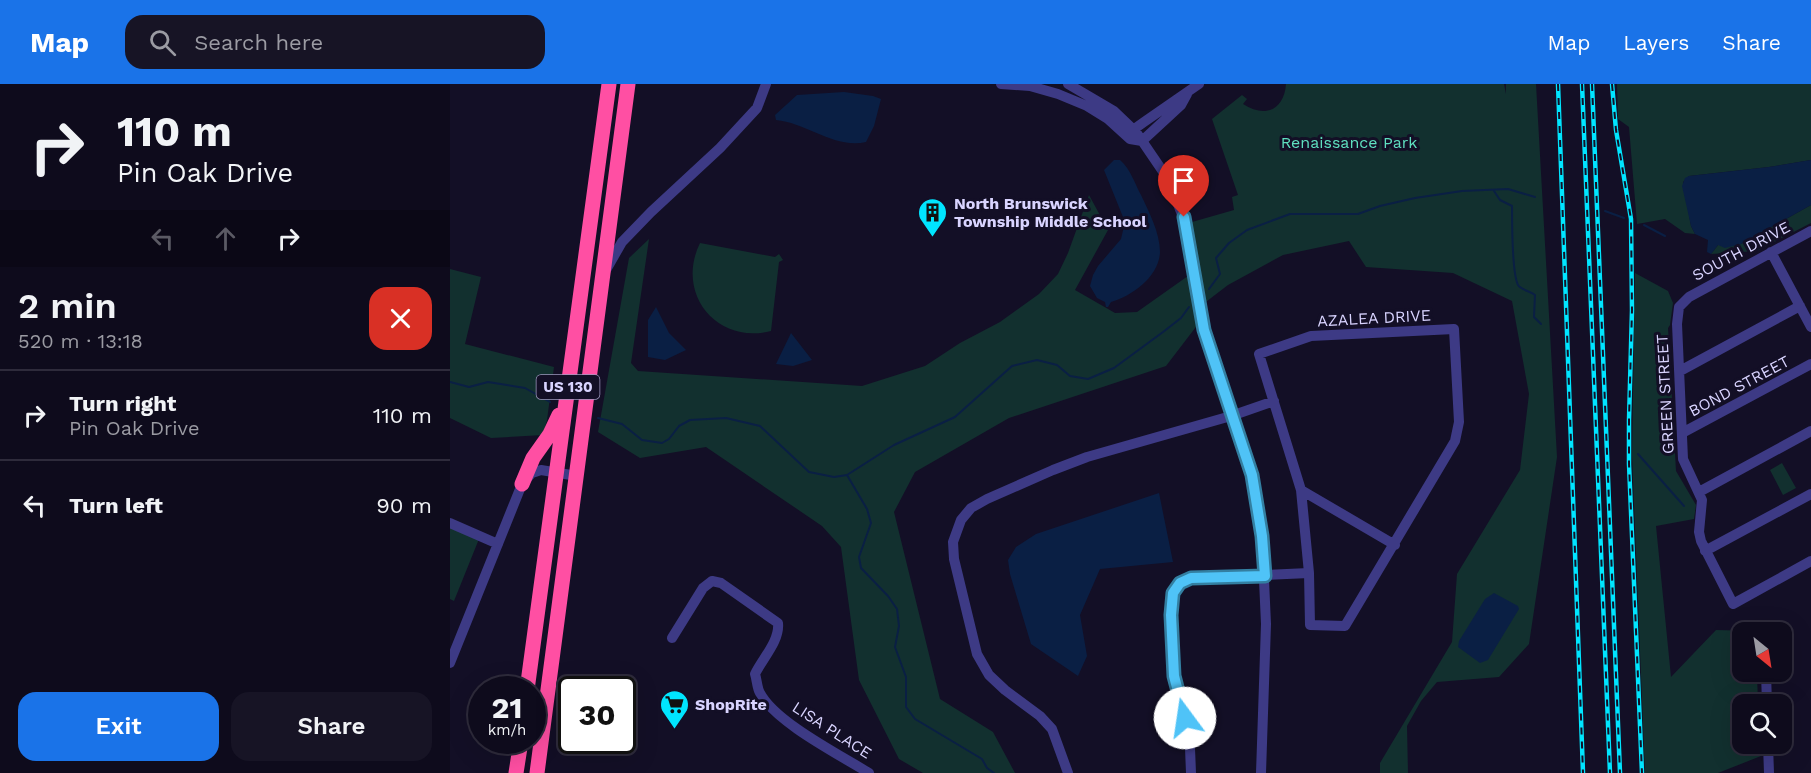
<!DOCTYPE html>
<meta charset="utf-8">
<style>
body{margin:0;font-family:"Work Sans",sans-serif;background:#171425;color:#f1f3f6;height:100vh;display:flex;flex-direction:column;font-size:22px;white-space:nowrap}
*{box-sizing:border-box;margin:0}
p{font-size:20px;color:#9b9ba3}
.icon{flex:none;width:33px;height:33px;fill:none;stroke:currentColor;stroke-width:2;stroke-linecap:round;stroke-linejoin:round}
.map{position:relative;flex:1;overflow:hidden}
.sheet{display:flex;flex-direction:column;background:#0e0b1c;width:450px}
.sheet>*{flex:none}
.guide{background:#0e0b1c;color:#f1f3f6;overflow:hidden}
.needle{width:39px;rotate:150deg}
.tools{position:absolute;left:1282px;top:538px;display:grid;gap:12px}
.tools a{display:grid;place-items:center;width:60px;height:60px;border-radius:12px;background:#0e0b1c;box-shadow:0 6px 24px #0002,0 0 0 2px #2e2b3b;font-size:30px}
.speed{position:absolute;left:18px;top:592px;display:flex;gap:12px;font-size:30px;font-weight:700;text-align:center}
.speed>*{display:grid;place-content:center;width:78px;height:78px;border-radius:50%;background:#0e0b1c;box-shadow:0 6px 24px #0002,0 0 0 2px #2e2b3b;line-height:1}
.speed small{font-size:15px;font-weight:400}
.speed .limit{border:3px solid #111;border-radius:9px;background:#fff;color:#111}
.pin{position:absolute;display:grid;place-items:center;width:51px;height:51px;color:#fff;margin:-62px -26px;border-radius:50% 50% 50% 0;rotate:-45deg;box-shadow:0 0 6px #0007}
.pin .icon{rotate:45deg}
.me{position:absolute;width:66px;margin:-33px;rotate:346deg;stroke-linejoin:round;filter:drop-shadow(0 0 4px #0008)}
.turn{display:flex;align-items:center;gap:21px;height:126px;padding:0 18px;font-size:27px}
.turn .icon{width:78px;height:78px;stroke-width:2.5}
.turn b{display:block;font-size:42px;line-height:51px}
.lanes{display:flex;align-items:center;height:57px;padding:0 18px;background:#0003;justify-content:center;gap:30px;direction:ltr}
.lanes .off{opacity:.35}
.round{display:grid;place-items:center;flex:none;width:63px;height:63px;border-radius:18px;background:#171425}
.head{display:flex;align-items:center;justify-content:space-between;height:102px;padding:0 18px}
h1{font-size:36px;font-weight:600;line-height:45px}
.action{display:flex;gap:12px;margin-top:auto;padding:12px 18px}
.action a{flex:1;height:69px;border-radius:18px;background:#1a73e8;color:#fff;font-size:24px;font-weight:600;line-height:69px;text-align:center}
.action a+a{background:#171425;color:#f1f3f6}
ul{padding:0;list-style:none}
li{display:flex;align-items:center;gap:18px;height:90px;padding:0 18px;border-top:2px solid #2e2b3b}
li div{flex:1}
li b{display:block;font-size:22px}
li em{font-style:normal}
header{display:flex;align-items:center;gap:36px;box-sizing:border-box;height:84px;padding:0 30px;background:#1a73e8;color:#fff}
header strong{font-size:28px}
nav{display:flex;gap:33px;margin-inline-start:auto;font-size:21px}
.search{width:420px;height:54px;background:#171425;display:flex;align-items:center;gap:15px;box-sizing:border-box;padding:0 21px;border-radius:18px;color:#9b9ba3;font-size:22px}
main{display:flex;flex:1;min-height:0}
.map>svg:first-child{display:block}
.green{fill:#12302f}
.water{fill:#0a1f44}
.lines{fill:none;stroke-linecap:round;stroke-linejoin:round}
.stream{stroke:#0a1f44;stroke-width:2}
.minor{stroke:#3d3a85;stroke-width:10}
.highway{stroke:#ff4fa3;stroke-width:15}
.rail-casing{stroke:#00e5ff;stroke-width:4.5}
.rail{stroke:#130f26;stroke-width:2;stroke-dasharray:7;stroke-linecap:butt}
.route-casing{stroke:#337fa1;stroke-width:15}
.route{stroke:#4fc3f7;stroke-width:10}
.labels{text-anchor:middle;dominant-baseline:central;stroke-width:6;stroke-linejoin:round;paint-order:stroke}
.shield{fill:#130f26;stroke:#9e99be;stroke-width:1.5}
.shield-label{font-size:15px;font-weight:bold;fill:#d9d4ff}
.park-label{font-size:16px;fill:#5fe0c0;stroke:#130f26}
.poi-label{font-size:16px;font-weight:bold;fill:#d9d4ff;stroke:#130f26;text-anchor:start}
.street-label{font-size:16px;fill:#d9d4ff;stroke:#130f26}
</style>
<header>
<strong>Map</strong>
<div class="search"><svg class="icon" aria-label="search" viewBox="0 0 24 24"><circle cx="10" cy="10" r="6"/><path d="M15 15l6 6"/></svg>Search here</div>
<nav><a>Map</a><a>Layers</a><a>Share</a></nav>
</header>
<main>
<section class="sheet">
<div class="guide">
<div class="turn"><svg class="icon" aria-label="right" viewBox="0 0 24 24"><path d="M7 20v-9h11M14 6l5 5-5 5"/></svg><div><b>110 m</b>Pin Oak Drive</div></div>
<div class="lanes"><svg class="icon off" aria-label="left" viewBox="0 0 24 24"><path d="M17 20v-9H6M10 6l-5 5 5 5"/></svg><svg class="icon off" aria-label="ahead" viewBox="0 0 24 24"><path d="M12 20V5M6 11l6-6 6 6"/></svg><svg class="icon" aria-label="right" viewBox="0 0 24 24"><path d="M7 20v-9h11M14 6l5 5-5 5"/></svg></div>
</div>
<div class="head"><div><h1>2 min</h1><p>520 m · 13:18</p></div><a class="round" style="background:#d93025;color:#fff"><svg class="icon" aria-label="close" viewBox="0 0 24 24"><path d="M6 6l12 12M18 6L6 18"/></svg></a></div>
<ul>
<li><svg class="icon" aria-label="right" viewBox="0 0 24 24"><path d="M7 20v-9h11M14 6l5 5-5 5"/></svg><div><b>Turn right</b><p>Pin Oak Drive</p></div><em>110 m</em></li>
<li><svg class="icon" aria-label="left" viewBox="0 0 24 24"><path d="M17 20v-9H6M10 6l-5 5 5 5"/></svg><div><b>Turn left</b></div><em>90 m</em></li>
</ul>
<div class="action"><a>Exit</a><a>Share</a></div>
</section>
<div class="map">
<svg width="1361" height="689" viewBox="0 0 1361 689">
<rect width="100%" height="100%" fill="#130f26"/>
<path class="green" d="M836,0H1054L1056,10V0H1086L1107,373L1079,560L1049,593L987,598L971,617L957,642L958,689H930V679L1002,558L1007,490L1070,386L1079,310L1062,217L1003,189L916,183L899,157L833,171L778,201L748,224L752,235L716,282L559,334L465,388L444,428L490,615L543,648L565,689H473L449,675L409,596L391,463L372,442L256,363L190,374L148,348L179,174L199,155L181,279L188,287L412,302L475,282L510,259L550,238L589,210L608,190L618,169L639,111L658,146L625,206L665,229L687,228L745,187L735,140L784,126L782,113L788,111L762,35L792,11L797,15L793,20C814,34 834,27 836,0Z
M1167,0H1361V76L1319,83L1239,92L1233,98L1241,142L1245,150L1235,149L1215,135L1187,140L1179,43L1168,35Z
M1361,121V139L1307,167L1261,170L1268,161L1291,160Z
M250,159L325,173L329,170L333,176L329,178L321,247C267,261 225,210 250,159Z
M0,185L31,193L15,260L104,283L97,336L93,351L41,354L0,334Z
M1185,189L1218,207L1223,219L1220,241L1218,244L1226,387L1246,421L1244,435L1206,442L1221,593L1266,546L1305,547V549H1293V588H1307L1308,621H1293V660H1310L1311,672L1268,689H1195L1182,371Z
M1332,379L1346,404L1333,411L1320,386Z
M0,438L31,450L4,517L0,515Z"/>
<path class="water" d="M394,8L423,12L431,15L424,42L416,58C384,65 357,39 326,36L325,31L347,11Z
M664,76H670C681,86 684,98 691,111C699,128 710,149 710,168C709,193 682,212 661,218L658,223H656L655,218L647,214L640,202L643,191L648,182L671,155L675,138L654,86Z
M1361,76V121L1291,160L1275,164L1268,161L1261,170L1257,168L1258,156L1245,150L1241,142L1232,102L1235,94L1239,92L1319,83Z
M206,223L219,249L236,266L215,276L198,273V236Z
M341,249L362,276L343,282L326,280Z
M709,409L723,478L650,485L630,531L637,572L628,592L581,560L560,490L558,476L566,463L586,450Z
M1044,509L1068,522L1069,525L1038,576L1030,579L1008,563L1009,557L1035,515Z"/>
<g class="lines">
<path class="stream" d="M1044,107L1050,116L1062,122C1062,138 1062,189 1068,201C1071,206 1080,207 1085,211L1084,233L1091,240
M1155,127L1174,134
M1194,141L1215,152
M759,205L770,190L766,174L779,159L797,146L840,130H908L930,122L965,114L1012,107L1058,105L1085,113
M0,298L19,303L38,298L75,304L100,318
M148,334L172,340L192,356L212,359L219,355L229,342L240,336L276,334L310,342L359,388L384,393L397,391L444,361L505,333L562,282L587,276L607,281L620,292L638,295L664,284L713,248L731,234L739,223
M1188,370L1234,422
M397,391L417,425L421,439L409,473L411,484L438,512L447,525L449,542L445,563L456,593V623L465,635L532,675L537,684L544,689"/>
<path class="minor" d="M551,0L580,2L608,10L637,22L658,35L680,55L692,57
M618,0L664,27L686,48L718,95L733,133L754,246L802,391L812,452L816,540L811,689
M681,52L687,43L694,38L749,0
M692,57L731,21L737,10
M1361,147L1239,213L1229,223L1227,240L1233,375L1252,416L1249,448L1251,457L1283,520L1361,477
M1321,168L1361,243
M156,186L172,158L201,128L270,64L307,24L316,0
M1004,245L1009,338L1005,357L895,542L860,541L859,489L851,406L809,270L861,252Z
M1230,287L1350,222
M1232,349L1361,280
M851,406L945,461
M1249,408L1361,347
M0,439L48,460
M1255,467L1361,410
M222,554L253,504L262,497L271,499L328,539C330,557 312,575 305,590C307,596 307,604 310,609C325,638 390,671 419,689
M0,579L72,400L82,389L91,386L127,392
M1316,588L1317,621
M1318,660L1319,689
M618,689L602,645L590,632L555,606L539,591L527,570L504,475L503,458L511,436L521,424L537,415L603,386L637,373L781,332L824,317
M741,689L740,664L735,634L724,592L721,531L723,509L730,499L741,494L859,489"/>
<path class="highway" d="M72,400L83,374L100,350L109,331
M77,606L159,0
M66,689L71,657
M87,689L178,0"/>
<defs>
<path id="rail" d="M1108,0L1133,689
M1132,0L1160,689
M1142,0L1170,689
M1162,0L1166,46L1181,135L1182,226L1179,336V380L1192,689"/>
</defs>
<use href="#rail" class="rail-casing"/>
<use href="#rail" class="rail"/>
</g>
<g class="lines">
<defs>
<path id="route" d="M734,133L754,246L802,391L812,452L815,492L741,494L730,499L723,509L721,531L724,592L735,634"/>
</defs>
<use href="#route" class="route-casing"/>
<use href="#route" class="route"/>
</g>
<defs>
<symbol id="building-pin" viewBox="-11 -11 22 30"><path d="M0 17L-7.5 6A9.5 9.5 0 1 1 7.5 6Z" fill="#00e5ff" stroke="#130f26"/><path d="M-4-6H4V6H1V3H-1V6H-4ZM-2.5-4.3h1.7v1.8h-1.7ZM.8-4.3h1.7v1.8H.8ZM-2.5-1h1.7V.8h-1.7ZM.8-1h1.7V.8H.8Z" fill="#111"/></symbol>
<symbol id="supermarket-pin" viewBox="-11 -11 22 30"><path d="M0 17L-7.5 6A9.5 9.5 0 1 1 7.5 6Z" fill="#00e5ff" stroke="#130f26"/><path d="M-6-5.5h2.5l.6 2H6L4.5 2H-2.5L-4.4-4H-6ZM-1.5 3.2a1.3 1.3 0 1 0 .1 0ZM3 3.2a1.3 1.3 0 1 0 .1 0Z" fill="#111"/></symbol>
</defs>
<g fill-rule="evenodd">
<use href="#building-pin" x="466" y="112" width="33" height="45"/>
<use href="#supermarket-pin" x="208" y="604" width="33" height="45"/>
</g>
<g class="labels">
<rect class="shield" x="86.5" y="291" width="63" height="24" rx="4.5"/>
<g class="shield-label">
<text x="118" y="303">US 130</text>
</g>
<g class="park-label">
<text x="899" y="58">Renaissance Park</text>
</g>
<g class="poi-label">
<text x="504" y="119">North Brunswick<tspan x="504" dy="18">Township Middle School</tspan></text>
<text x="245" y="620">ShopRite</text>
</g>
<g class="street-label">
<text transform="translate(1291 167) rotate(-28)">SOUTH DRIVE</text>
<text transform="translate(924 234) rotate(-3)">AZALEA DRIVE</text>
<text transform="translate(1289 302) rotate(-28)">BOND STREET</text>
<text transform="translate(1215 310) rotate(-93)">GREEN STREET</text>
<text transform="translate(382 646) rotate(33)">LISA PLACE</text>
</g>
</g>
</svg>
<div class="tools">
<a><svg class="needle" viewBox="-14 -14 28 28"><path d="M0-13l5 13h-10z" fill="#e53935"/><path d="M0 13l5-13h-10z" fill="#9b9ba3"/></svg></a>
<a><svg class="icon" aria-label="search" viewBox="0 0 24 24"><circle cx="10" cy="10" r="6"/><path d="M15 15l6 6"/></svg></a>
</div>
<div class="speed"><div>21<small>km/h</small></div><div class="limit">30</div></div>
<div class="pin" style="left:734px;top:133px;background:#d93025"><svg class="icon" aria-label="arrive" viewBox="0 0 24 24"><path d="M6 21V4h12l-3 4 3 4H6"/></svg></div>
<svg class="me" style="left:735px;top:634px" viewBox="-20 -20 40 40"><circle r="19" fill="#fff"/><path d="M0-13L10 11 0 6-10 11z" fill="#4fc3f7"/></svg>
</div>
</main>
